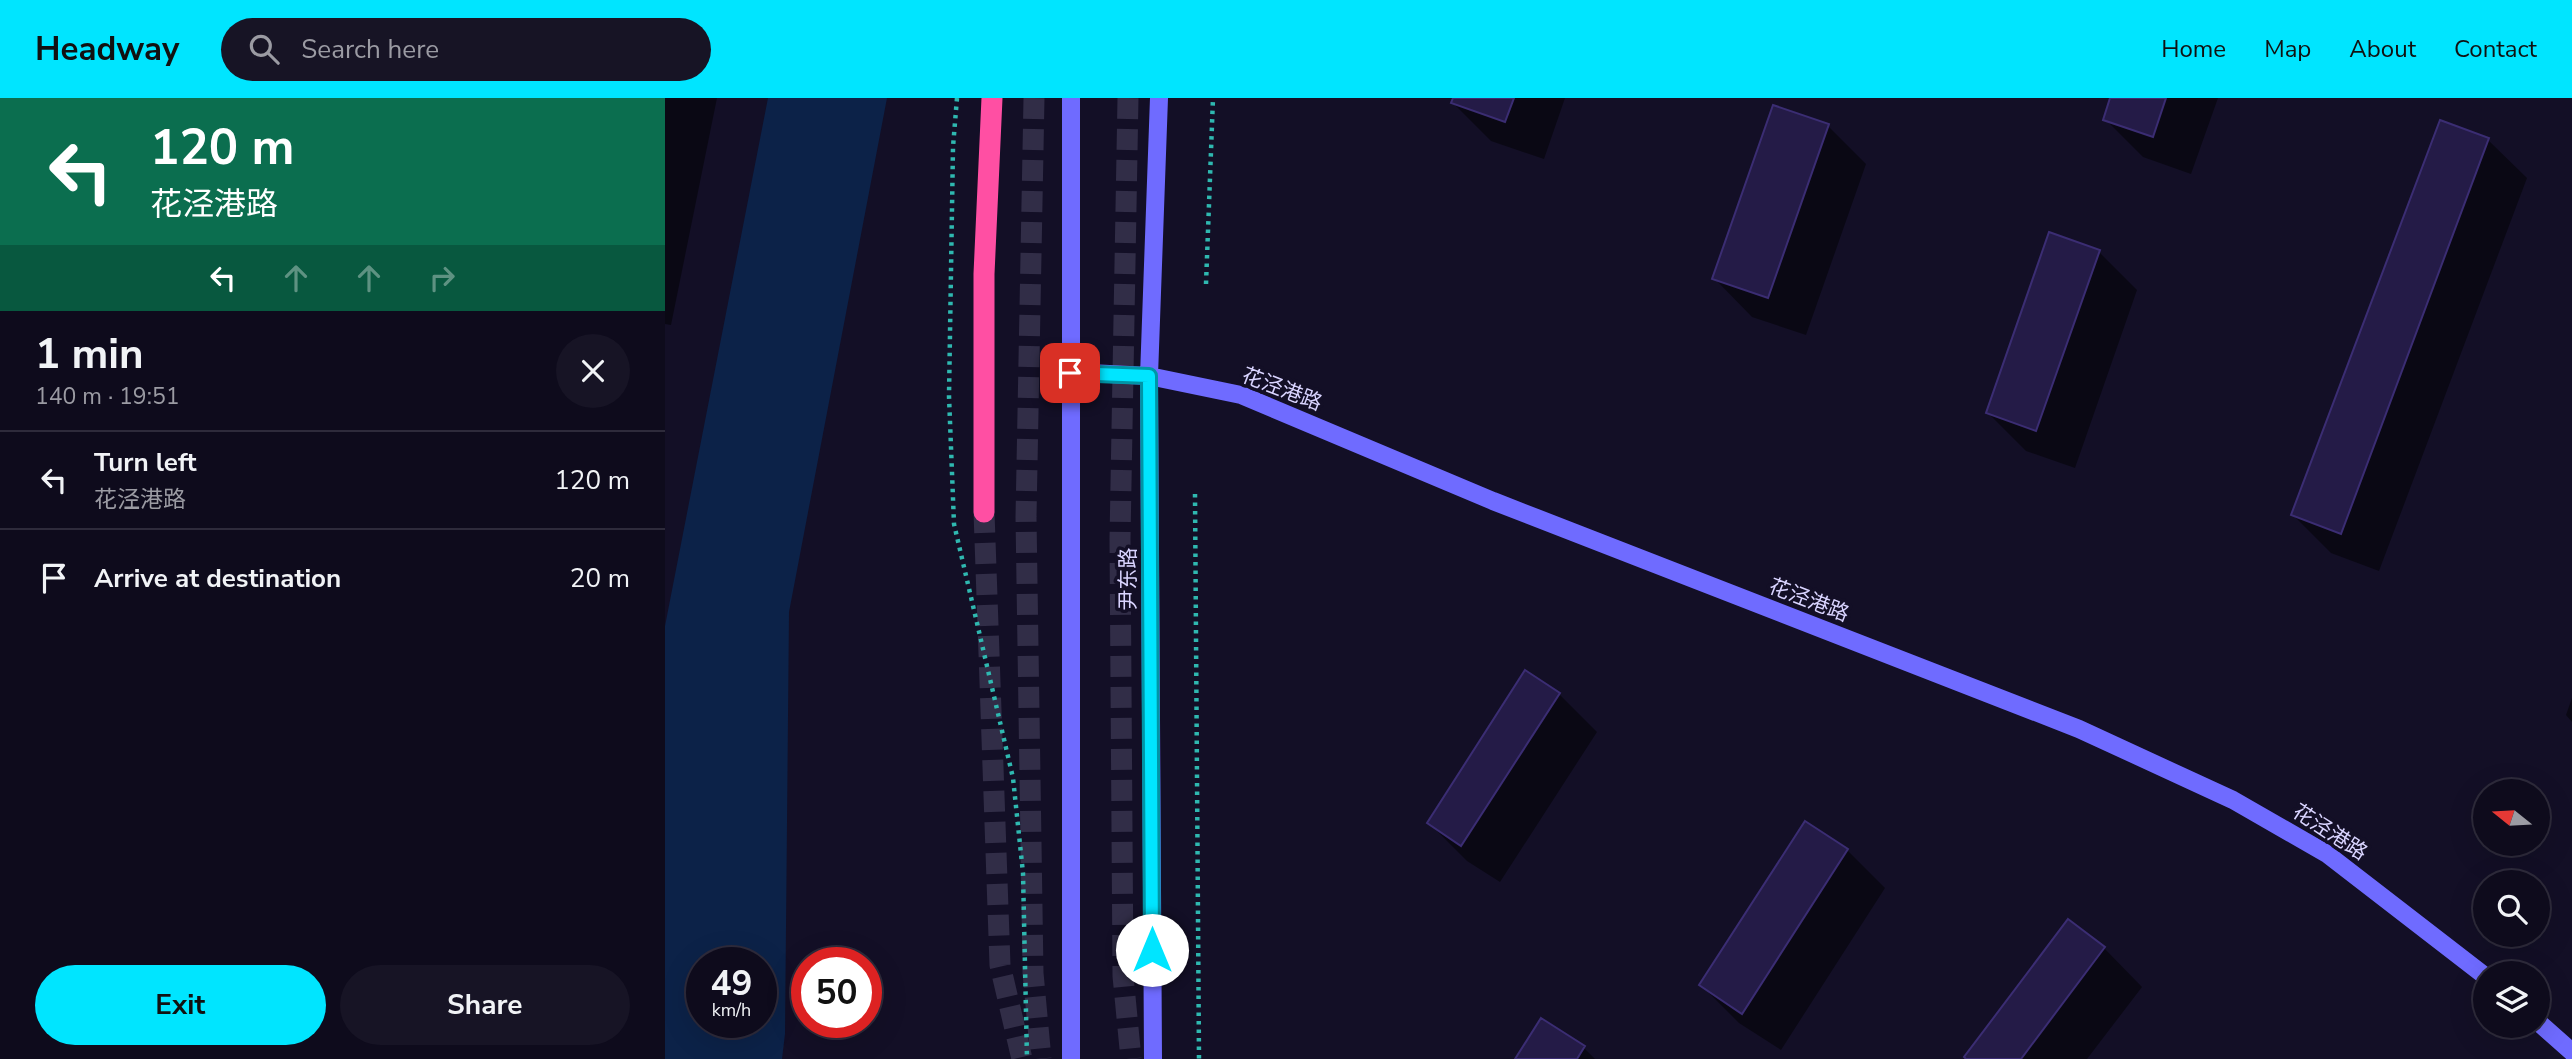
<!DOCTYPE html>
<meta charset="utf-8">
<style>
body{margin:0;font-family:"Nunito Sans","Noto Sans SC",sans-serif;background:#171425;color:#f1f3f6;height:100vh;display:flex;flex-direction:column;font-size:26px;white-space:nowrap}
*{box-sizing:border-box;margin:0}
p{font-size:23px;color:#9b9ba3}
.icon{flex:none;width:38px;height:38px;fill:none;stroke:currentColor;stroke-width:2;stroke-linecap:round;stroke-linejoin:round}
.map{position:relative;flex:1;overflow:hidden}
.sheet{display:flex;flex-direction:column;background:#0e0b1c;width:665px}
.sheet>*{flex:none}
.banner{background:#0b6e4f;color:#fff;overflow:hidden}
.needle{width:46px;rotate:288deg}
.controls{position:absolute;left:1808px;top:681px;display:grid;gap:14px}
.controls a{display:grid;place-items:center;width:77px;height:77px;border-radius:50%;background:#0e0b1c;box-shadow:0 7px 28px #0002,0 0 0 2px #2e2b3b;font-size:35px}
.speed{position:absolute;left:21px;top:849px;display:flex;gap:14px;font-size:35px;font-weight:700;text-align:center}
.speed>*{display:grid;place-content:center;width:91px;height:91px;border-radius:50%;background:#0e0b1c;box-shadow:0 7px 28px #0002,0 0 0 2px #2e2b3b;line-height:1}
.speed small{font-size:18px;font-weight:400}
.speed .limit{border:10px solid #d22;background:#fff;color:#111}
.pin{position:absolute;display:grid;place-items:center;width:60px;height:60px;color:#fff;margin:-30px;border-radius:14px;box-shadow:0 4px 10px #0006}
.me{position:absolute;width:77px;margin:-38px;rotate:0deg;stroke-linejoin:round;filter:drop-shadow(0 0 5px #0008)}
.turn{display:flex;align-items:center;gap:24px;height:147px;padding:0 35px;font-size:32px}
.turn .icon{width:91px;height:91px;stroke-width:2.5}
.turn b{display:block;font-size:49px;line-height:60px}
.lanes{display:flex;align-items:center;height:66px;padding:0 35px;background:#0003;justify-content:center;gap:35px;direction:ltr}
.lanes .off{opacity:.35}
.round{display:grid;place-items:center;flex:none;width:74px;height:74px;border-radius:37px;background:#171425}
.summary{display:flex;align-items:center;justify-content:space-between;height:119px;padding:0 35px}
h1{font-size:42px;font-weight:700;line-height:52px}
.button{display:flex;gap:14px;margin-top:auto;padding:14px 35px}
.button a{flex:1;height:80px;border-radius:42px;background:#00e5ff;color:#111;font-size:28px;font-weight:700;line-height:80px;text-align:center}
.button a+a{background:#171425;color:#f1f3f6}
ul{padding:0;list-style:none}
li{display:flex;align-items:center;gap:21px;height:98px;padding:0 35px;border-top:2px solid #2e2b3b}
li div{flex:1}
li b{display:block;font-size:26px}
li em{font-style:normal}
header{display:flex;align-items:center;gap:42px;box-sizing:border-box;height:98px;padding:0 35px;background:#00e5ff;color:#111}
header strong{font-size:33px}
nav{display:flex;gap:38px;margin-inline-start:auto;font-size:24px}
.search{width:490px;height:63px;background:#171425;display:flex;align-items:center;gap:18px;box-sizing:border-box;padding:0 24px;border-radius:38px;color:#9b9ba3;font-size:26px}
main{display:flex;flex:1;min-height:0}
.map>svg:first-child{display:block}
.water{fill:#0c2248;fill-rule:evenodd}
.shadow{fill:#0007}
.building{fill:#241b47;stroke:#3b2d73;stroke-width:2}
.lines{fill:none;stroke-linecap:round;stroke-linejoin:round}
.highway-tunnel{stroke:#312d47;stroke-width:21;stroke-dasharray:21 10;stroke-linecap:butt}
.path{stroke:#2fb8b0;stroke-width:4.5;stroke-dasharray:3.5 5;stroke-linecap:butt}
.secondary{stroke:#6f6bff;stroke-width:18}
.highway{stroke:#ff4fa3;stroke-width:21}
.route-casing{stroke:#0095a6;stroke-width:18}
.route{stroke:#00e5ff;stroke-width:12}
.labels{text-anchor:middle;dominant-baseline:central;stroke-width:7;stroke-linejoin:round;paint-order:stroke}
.street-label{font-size:21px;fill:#d9d4ff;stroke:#130f26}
</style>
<header>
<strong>Headway</strong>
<div class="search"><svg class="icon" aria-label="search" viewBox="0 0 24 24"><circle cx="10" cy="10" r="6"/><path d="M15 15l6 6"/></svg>Search here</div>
<nav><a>Home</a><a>Map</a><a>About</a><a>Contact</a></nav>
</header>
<main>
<section class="sheet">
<div class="banner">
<div class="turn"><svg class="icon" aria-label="left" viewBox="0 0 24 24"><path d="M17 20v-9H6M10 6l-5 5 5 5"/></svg><div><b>120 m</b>花泾港路</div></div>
<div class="lanes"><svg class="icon" aria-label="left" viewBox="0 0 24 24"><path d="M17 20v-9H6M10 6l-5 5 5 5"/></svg><svg class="icon off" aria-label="ahead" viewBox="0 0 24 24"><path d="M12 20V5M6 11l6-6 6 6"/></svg><svg class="icon off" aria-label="ahead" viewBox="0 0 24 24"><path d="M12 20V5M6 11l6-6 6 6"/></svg><svg class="icon off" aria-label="right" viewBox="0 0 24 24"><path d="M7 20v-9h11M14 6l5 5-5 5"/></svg></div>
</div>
<div class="summary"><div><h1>1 min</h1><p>140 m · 19:51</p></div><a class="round"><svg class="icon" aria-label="close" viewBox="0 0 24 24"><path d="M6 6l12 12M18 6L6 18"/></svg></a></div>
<ul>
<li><svg class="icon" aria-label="left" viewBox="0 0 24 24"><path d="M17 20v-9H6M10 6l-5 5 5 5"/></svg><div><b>Turn left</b><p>花泾港路</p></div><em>120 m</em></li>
<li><svg class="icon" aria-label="arrive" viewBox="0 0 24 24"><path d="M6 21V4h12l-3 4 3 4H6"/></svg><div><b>Arrive at destination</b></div><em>20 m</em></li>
</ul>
<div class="button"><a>Exit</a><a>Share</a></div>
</section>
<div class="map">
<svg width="1907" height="961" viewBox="0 0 1907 961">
<rect width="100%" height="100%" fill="#130f26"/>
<path class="water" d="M103,0H222L124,514L120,936L117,961H0V528ZM37,864H96V924H37Z"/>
<path class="shadow" d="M0,0H52L6,227L0,226Z
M790,0H900L879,61L826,43L788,5Z
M1447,0H1553L1526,76L1478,59L1440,21Z
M1776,24L1823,42L1862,80L1714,473L1666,455L1628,417Z
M1163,28L1201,66L1141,237L1087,219L1049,180Z
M1434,154L1472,192L1410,370L1361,353L1323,315Z
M894,596L932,634L835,784L802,763L764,725Z
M1907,600V624L1901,617Z
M1140,725L1182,752L1220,790L1116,952L1074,925L1036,887Z
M1403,823L1439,850L1477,889L1422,961H1303Z
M919,950L930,961H852Z"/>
<path class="building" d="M788,0H849L840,24L786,5Z
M1445,0H1501L1488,39L1438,22Z
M1108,7L1164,26L1103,200L1047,181Z
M1775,22L1824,40L1676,436L1626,417Z
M1384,134L1435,152L1371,333L1321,315Z
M860,572L895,595L796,748L762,725Z
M1140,723L1183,751L1077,916L1034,887Z
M1403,821L1440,849L1356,961H1301L1299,959Z
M876,920L920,948L912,961H850Z"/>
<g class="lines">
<path class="highway-tunnel" d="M369,0L361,419L368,875L376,961
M463,0L455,441L458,878L466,961
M319,414L335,867L357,961"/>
<path class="path" d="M292,0L288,49L284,298L289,426L348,680L358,775L362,961
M541,186L548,0
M530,396L534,961"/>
<path class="secondary" d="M405,274L484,278L576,297L828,403L1414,631L1568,702L1662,756L1820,878
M1872,923L1907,954
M406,961V0
M488,961L484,278L494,0"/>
<path class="highway" d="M319,414V176L327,0"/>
</g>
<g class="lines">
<defs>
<path id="route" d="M405,275L484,278L487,852"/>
</defs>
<use href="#route" class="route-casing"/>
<use href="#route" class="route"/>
</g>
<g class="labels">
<g class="street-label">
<text transform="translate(617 291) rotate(21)">花泾港路</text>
<text transform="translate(463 481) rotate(-90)">尹东路</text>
<text transform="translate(1144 502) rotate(21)">花泾港路</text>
<text transform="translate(1665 734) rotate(33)">花泾港路</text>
</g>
</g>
</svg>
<div class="controls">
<a><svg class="needle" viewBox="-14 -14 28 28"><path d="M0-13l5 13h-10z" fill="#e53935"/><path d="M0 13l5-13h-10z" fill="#9b9ba3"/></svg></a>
<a><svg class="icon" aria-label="search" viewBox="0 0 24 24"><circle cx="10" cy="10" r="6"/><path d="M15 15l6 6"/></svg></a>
<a><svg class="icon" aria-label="layers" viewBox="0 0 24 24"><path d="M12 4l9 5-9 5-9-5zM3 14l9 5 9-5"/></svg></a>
</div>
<div class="speed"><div>49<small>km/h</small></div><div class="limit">50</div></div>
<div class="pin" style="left:405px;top:275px;background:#d93025"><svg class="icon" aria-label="arrive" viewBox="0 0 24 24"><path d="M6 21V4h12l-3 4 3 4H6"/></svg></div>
<svg class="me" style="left:487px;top:852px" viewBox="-20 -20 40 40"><circle r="19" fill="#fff"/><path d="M0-13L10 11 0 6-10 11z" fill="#00e5ff"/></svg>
</div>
</main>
